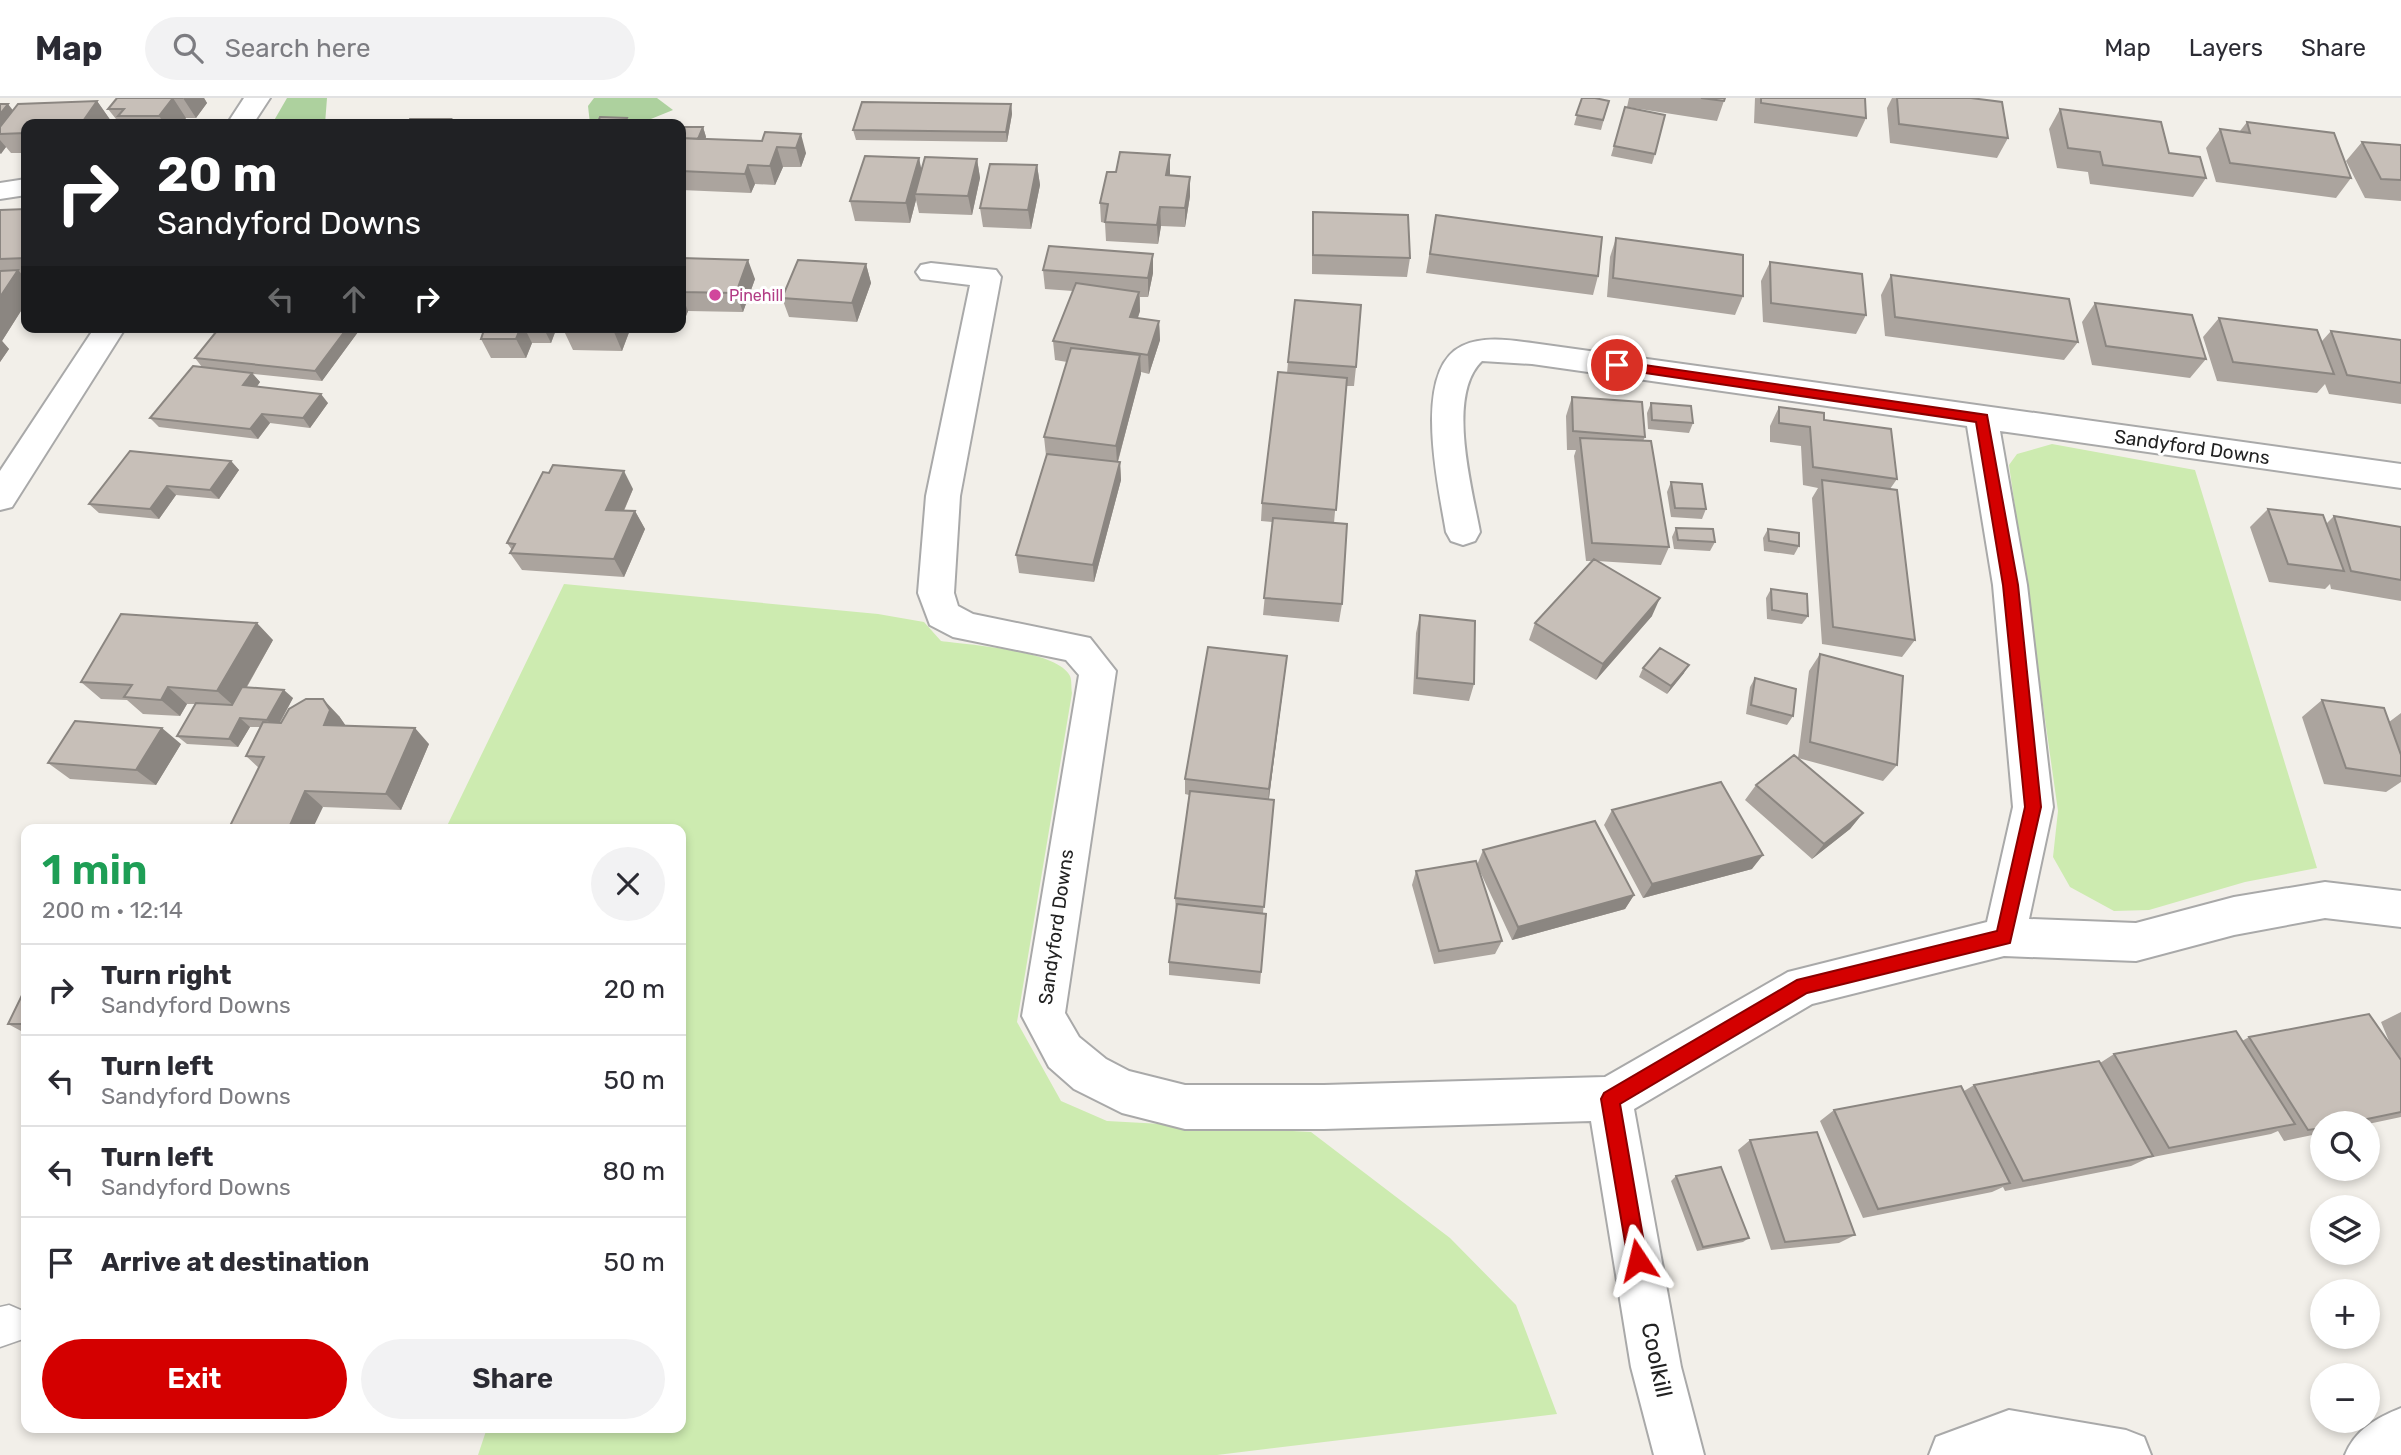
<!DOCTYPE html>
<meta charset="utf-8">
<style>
body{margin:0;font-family:Rubik,sans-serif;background:#f2f2f3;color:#2b2b33;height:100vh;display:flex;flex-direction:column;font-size:26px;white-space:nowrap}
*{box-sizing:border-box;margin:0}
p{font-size:23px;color:#7c7c81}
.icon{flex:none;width:38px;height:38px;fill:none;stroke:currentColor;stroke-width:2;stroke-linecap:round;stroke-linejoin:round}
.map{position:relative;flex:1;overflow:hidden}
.details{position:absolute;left:21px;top:726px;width:665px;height:609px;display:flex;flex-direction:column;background:#fff;border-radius:14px;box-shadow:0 4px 10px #0003}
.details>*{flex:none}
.top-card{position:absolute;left:21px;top:21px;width:665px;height:214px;border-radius:14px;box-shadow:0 4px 10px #0003;background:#202124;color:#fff;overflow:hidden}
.tools{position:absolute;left:2310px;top:1013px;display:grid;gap:14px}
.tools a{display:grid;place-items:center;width:70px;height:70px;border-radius:50%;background:#fff;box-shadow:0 4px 10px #0003;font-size:35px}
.pin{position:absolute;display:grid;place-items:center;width:60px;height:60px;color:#fff;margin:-30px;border:4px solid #fff;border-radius:50%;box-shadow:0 2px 7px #0007}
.me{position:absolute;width:77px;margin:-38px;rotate:350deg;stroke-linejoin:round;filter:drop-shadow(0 0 5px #0008)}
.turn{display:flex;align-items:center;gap:24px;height:147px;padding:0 21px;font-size:32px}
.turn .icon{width:91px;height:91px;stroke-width:2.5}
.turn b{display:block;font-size:49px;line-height:60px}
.lanes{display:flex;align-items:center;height:66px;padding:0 21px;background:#0003;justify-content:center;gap:35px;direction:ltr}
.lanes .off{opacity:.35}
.round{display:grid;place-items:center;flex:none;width:74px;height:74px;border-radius:37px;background:#f2f2f3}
.head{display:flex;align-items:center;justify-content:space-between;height:119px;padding:0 21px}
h1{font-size:42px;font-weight:600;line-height:52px;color:#1e9e55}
.primary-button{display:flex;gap:14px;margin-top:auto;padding:14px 21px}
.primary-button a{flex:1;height:80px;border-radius:42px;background:#d40000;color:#fff;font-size:28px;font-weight:600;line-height:80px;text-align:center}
.primary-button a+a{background:#f2f2f3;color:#2b2b33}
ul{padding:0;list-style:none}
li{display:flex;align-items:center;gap:21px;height:91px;padding:0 21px;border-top:2px solid #e1e1e2}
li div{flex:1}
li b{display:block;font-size:26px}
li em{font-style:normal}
header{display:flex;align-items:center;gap:42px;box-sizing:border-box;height:98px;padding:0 35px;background:#fff;border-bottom:2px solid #e1e1e2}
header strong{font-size:33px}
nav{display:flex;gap:38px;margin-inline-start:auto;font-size:24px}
.search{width:490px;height:63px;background:#f2f2f3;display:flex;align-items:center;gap:18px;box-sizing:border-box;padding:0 24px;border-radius:38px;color:#7c7c81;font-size:26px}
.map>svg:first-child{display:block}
.grass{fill:#cdebb0}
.forest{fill:#add19e}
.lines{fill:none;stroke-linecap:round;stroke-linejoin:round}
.service-casing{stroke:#a9a9a9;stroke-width:3}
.minor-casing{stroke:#a9a9a9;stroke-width:4}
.tertiary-casing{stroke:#a9a9a9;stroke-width:4}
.service{fill:#fff;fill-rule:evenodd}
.minor{fill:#fff;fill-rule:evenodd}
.tertiary{fill:#fff;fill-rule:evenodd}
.wall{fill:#aba49e}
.shaded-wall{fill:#8b8681}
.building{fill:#c7bfb8;stroke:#8b8681;stroke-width:2}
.route{fill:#d40000;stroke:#8a0000;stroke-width:2}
.hotel-dot{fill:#d1479c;stroke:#fff;stroke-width:2.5}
.labels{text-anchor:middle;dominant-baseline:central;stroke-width:6;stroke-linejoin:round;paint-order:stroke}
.far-hotel-label{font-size:16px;fill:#b23c85;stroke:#fff;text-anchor:start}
.street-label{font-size:19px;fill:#222;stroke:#fff}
.near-street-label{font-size:23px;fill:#222;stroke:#fff}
</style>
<header>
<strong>Map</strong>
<div class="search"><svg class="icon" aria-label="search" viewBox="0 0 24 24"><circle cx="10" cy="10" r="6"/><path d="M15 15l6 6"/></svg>Search here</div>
<nav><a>Map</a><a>Layers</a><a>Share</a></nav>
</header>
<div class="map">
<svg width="2401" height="1357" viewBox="0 0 2401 1357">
<rect width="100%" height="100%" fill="#f2efe9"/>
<path class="grass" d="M2052,346L2195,372L2317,770L2245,784L2149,812L2114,813L2070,789L2053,759L2058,713L2009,367L2017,356Z
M564,486L878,516L924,524L941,543C968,547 1058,552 1070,578C1072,582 1071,590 1072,595L1017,924L1061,1003L1107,1023L1311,1034L1450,1140L1516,1207L1557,1316L1217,1357H478L487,1330H681V732H445Z"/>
<path class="forest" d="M287,0H327L325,26H272Z
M594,0H657L673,12L641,25L590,26L588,8Z"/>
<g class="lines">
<defs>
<path id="service" d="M9,1207L23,1213L26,1233L23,1241L0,1249V1209Z"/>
<path id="minor" d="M26,81V97L0,101V85Z
M931,165L996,172L1001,179L960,398L954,495L958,508L973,516L1090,540L1116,573L1065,915L1079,939L1106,961L1129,973L1185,987H1324L1605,979L1788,874L1987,824L2013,709L1993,487L1967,328L1532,266L1482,263C1446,297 1472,390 1480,434L1475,443L1463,447L1451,443L1446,434C1439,391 1411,272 1462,248C1483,238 1509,242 1532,245L2401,366V390L2000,333L2027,487L2053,709L2029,821L2136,825L2234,799L2325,784L2401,793V829L2325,820L2234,837L2136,863L2004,858L1812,906L1634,1011L1681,1269L1704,1357H1654L1631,1269L1591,1023L1324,1031H1185L1122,1015L1074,991L1049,969L1022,918L1079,577L1066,562L953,539L930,527L918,495L926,398L970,187L921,181L916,174L921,167Z
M2401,1310V1357H2345C2355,1332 2376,1320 2401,1310Z
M2009,1312L2126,1332L2144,1339L2151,1357H1929L1936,1339Z"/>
<path id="tertiary" d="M244,0H270L253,26H227Z
M95,229H126L12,409L0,412V373Z"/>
</defs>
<use href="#service" class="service-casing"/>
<use href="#minor" class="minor-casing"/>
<use href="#tertiary" class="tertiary-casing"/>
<use href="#service" class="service"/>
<use href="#minor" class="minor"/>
<use href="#tertiary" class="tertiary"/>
</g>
<path class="wall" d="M117,0H204L207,5L196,20H186L181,26H120L108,11Z
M1582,0H1600L1599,1L1609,3L1601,32L1574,27Z
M1629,0H1725L1717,23L1627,9Z
M1755,0H1865L1866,20L1857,39L1754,25Z
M1892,0H1971L2008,40L1997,60L1890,45L1887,10Z
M97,3L111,23L109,26H26V55H11L6,49L0,56V6L13,12Z
M1011,6L1012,16L1007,44L856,42L853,32Z
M1625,9L1655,56L1652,66L1611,58Z
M2060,11L2169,55L2206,80L2193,99L2090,86L2088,74L2057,70L2049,31Z
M2247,24L2351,80L2336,100L2216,84L2206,50L2220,31L2240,33Z
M681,29H703L706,39L705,41L762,43L765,34L806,55L801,69H783L775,87L755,86L751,95L681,92Z
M2362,44L2401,47V103L2365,100L2346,63Z
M919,60L921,73L977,61L980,80L972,117L919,115L916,102L910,125L855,123L850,103Z
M1037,67L1040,87L1031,131L983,129L980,110Z
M1170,78L1190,79V98L1185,129L1161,128L1158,146L1106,143L1105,125L1101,124L1100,105Z
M26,111V180H25L26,181V205L2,243L9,251L0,264V112Z
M1313,114L1410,160L1407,179L1312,176V133Z
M1436,117L1598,178L1593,197L1426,175Z
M1616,140L1743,198L1735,217L1607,199L1610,159Z
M1153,156V175L1148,199H1140V213L1138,220L1159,223L1160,242L1149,276L1141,274L1118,364H1120L1121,382L1094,484L1019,475L1016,457L1046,358L1044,339L1067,264L1055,262L1053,243L1073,193L1045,191L1043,172Z
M681,160L755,181L743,214L688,213L680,233L635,232L634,229H681Z
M1770,164L1866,217L1856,236L1763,224L1761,183Z
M866,166L871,185L857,224L789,219L782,200Z
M1891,177L2078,244L2064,262L1885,238L1881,197Z
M2095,205L2206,261L2190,280L2092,267L2082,224Z
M2219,220L2322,243L2331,233L2401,242V306L2329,296L2325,286L2317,295L2217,283L2203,239Z
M485,229H557L551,245H532L526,260H491L481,241Z
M565,229H631L622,253L573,252L564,233Z
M358,234L322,283L253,276L260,284L257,288L328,305L310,330L270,325L258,341L159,329L150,320L202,269L195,260Z
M1288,264L1356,269L1354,288H1346L1334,425L1342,506L1339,524L1263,517L1272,424L1261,423L1262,405L1287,275Z
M1572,299L1645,339L1643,343L1669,449L1661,467L1597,463L1652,518L1596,582L1529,542L1535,525L1592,463H1586L1574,358L1576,352H1567L1566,318Z
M1651,305L1693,325L1689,335L1648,331L1647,315Z
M1779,309L1824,322L1897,381L1890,391L1915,542L1902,559L1822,546L1812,400L1818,390L1803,387L1801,348L1770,344V328Z
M231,363L239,372L219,401L176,397L159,421L99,415L89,406Z
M1671,384L1706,411L1702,421L1671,419L1667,394Z
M633,391L624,413H635L645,431L624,479L522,472L510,455L512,452L507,445Z
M2268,411L2326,426L2334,418L2401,429V503L2331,491L2330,486L2325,491L2269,484L2250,429Z
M1676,430L1715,444L1710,453L1674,451L1672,439Z
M1768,431L1799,448L1794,457L1764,453L1763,440Z
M1771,491L1808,518L1802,526L1767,521L1766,500Z
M1420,517L1474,586L1469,603L1413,596L1416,535Z
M273,542L247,589L293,600L280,625L339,618L345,627L429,646L401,712L323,709L259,670L246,658L260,629H250L238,649L187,646L177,638L195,606H187L180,618L143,616L127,602L101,601L81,584Z
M1820,556L1897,667L1883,683L1798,660L1809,573Z
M1287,558L1269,701L1274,702L1263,815L1266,816L1260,886L1169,877V864L1176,814L1175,800L1189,697L1185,696V681Z
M1643,570L1684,575L1667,596L1639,579Z
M1755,580L1793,618L1787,627L1746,616L1750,589Z
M2322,602L2389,624L2401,615V684L2386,694L2324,686L2302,619Z
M181,646L156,687L70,681L48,665Z
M1756,687L1863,715L1850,731L1812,761L1745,702Z
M1612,712L1752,771L1643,800L1604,727Z
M1483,752L1634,797L1625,811L1512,842L1477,767Z
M1416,773L1502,843L1495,856L1434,866L1412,787Z
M26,889V933H21L8,926Z
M2401,914V1019L2368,1026H2322V1035L2284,1043L2278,1033L2271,1036L2148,1060L2131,1068L2005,1093L2003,1089L1992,1094L1863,1120L1820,1023L1834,1012L1964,993L1974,987L2100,965L2114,956L2242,943L2249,939L2391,948L2381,924Z
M1750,1042L1855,1137L1839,1145L1771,1152L1738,1052Z
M1676,1078L1749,1140L1743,1144L1697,1153L1671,1083Z"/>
<path class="shaded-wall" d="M173,0L186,20L181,26H165L159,18Z
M183,0H204L207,5L196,20Z
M97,3L111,23L109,26H81Z
M8,6L23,25L0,36V16Z
M1011,6L1012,16L1007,44L1006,34Z
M703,29L706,39L700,56L696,46Z
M801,36L806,55L801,69L796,50Z
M0,42L6,49L1,56L0,55Z
M777,49L783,69L775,87L770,68Z
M1170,57V76L1167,97L1166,77Z
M919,60L923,79L915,96L916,102L910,125L906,105Z
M977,61L980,80L972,117L968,98Z
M748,67L755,86L751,95L745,76Z
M1037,67L1040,87L1031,131L1028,112Z
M1190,79V98L1185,129V110Z
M1160,109L1161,128L1158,146L1157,127Z
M1153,156V175L1148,199V180Z
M748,162L755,181L743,214L736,195Z
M866,166L871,185L857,224L852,205Z
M18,172L26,181V205L2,243L9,251L0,264V199Z
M1139,194L1140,213L1131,238L1130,219Z
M681,195L688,213L680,233L678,229H681Z
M1159,223L1160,242L1149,276L1148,257Z
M348,229H355L358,234L322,283L315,273Z
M521,229H524L532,245L526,260L516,241Z
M543,229H557L551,245Z
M615,229H631L622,253L614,234Z
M1140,257L1141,276L1117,366L1116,348Z
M252,275L260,284L251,297L243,287Z
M321,296L328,305L310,330L303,320Z
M262,316L270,325L258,341L250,331Z
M231,363L239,372L219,401L210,392Z
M1120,364L1121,382L1094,484L1093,467Z
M624,373L633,391L616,430L606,412Z
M167,388L176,397L159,421L150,411Z
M635,413L645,431L624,479L614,461Z
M1660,500L1652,518L1596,582L1603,566Z
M257,525L273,542L235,609L217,593Z
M1287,558L1285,575L1268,707L1269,691Z
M1689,567L1684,575L1667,596L1671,588Z
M168,589L187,606L180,618L161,602Z
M284,592L293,600L276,631L267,622Z
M323,601L339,618L346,628L324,627Z
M240,620L250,629L238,649L229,641Z
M162,630L181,646L156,687L136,672Z
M415,630L429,646L401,712L386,696Z
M305,693L323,709L312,732H288Z
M1863,715L1850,731L1812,761L1824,746Z
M1763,757L1752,771L1643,800L1652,786Z
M1634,797L1625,811L1512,842L1518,829Z"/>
<path class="building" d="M117,0H183H173L159,18H118L124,11H108Z
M1582,0H1595L1609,3L1603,22L1576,17Z
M1701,0H1725L1724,3Z
M1761,0H1865L1866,20L1761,5Z
M1897,0H1971L2002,4L2008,40L1899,26Z
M97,3L81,26H26V35L0,36V29L18,6Z
M862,4L1011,6L1006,34L853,32Z
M0,6H8L0,16Z
M1625,9L1665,17L1655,56L1614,48Z
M2060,11L2161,24L2169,55L2200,59L2206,80L2103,67L2100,54L2068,50Z
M600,19L627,20L624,26H597Z
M410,21H451L448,26H407Z
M2247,24L2334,35L2351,80L2230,65L2220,31L2250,35Z
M681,29H703L698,41L681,40Z
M765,34L801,36L796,50L777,49L770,68L748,67L745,76L681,73V40L762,43Z
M2362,44L2401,47V82L2381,81Z
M1120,54L1170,57L1166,77L1190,79L1185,110L1160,109L1157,127L1105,124L1108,106L1100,105L1107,74H1116Z
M865,58L919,60L906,105L850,103Z
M925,59L977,61L968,98L915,96Z
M990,66L1037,67L1028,112L980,110Z
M26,111V160L0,161V112Z
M1313,114L1408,117L1410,160L1313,157Z
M1436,117L1602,139L1598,178L1430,156Z
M1616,140L1743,157V198L1613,180Z
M1049,148L1153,156L1148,180L1043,172Z
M681,160L748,162L736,195L681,194Z
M798,162L866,166L852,205L782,200Z
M1770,164L1862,176L1866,217L1771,205Z
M18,172L0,199V173Z
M1891,177L2069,201L2078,244L1895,219Z
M1076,185L1139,194L1130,219L1159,223L1148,257L1053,243Z
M1295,202L1361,207L1356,269L1288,264Z
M2095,205L2192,217L2206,261L2106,248Z
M2219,220L2317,232L2334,276L2233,264Z
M220,229H348L315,273L195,260Z
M485,229H521L516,241H481Z
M565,229H615L614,234L564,233Z
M2331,233L2401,242V285L2347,277Z
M1071,250L1140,257L1116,348L1044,339Z
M193,268L252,275L243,287L321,296L303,320L262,316L250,331L150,320Z
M1278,274L1347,280L1336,412L1262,405Z
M1572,299L1642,304L1645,339L1573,333Z
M1651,305L1691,308L1693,325L1652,322Z
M1779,309L1824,315V322L1891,331L1897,381L1813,369L1810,329L1779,325Z
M1580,340L1651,343L1669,449L1592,445Z
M130,353L231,363L210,392L167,388L150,411L89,406Z
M1047,356L1120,364L1093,467L1016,457Z
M553,367L624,373L606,412L635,413L614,461L510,455L515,446L507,445L543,374L549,375Z
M1822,382L1897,392L1915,542L1833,529Z
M1671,384L1702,386L1706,411L1675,410Z
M2268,411L2323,417L2344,473L2288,466Z
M2334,418L2401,429V482L2351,473Z
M1273,420L1347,426L1342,506L1264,500Z
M1676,430L1713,431L1715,444L1678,442Z
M1768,431L1799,435V448L1769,443Z
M1594,461L1660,500L1603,566L1535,525Z
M1771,491L1807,496L1808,518L1772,512Z
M121,516L257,525L217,593L168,589L161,602L124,599L132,587L81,584Z
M1420,517L1475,523L1474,586L1417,580Z
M1208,549L1287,558L1269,691L1185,681Z
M1660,550L1689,567L1671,588L1643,570Z
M1820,556L1903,578L1897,667L1810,644Z
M1755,580L1796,591L1793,618L1751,607Z
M242,589L284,592L267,622L240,620L229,641L177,638L196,605L232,607Z
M306,601H323L330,612L324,627L415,630L386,696L305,693L288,732H228L264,659L246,658L263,624L281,625L289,611Z
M2322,602L2384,610L2401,657V678L2346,670Z
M75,623L162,630L136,672L48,665Z
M1794,657L1863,715L1824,746L1756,687Z
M1721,684L1763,757L1652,786L1612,712Z
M1190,693L1274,702L1264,809L1175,800Z
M1595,723L1634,797L1518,829L1483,752Z
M1476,763L1502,843L1439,853L1416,773Z
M1177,806L1266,816L1261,874L1169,864Z
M26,889V926H8Z
M2369,916L2401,962V1014L2343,1026H2322V1030L2308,1032L2249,939Z
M2236,933L2295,1026L2169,1050L2114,956Z
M2099,963L2153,1058L2023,1083L1974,987Z
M1961,988L2010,1085L1878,1111L1834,1012Z
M1817,1034L1855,1137L1785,1144L1750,1042Z
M1721,1069L1749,1140L1703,1149L1676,1078Z"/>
<path class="route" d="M1617,263L1987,317L2018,487L2041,709L2010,845L1807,895L1620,1006L1647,1162L1645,1169L1638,1172L1631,1169L1628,1162L1601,1001L1604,995L1797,882L1997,833L2025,709L2003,487L1976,324L1612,270L1610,267Z"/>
<circle class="hotel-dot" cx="715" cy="197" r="7"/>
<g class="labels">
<g class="far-hotel-label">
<text x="729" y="197">Pinehill</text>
</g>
<g class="street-label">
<text transform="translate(2192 349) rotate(8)">Sandyford Downs</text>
<text transform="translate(1056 829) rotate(-82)">Sandyford Downs</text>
</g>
<g class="near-street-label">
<text transform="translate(1657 1262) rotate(78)">Coolkill</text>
</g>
</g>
</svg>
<div class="tools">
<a><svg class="icon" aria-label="search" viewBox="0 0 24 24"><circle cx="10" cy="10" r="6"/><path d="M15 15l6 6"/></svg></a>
<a><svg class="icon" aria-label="layers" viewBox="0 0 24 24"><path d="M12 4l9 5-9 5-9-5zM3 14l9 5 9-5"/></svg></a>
<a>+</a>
<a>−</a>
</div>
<div class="pin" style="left:1617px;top:267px;background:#d93025"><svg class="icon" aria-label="arrive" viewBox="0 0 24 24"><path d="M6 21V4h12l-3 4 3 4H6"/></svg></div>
<svg class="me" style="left:1638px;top:1162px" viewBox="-20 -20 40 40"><path d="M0-17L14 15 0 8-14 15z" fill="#d40000" stroke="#fff" stroke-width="4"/></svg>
<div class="top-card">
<div class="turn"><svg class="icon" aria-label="right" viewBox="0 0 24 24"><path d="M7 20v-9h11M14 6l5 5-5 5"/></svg><div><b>20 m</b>Sandyford Downs</div></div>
<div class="lanes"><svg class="icon off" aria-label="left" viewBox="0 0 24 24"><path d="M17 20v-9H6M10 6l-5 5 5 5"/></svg><svg class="icon off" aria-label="ahead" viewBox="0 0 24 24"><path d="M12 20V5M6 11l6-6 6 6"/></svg><svg class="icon" aria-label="right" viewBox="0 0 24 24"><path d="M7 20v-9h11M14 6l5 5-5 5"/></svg></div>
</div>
<section class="details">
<div class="head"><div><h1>1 min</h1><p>200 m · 12:14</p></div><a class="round"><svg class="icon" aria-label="close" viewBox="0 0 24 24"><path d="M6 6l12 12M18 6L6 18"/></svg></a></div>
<ul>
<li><svg class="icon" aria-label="right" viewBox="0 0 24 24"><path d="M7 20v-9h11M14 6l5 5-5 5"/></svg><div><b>Turn right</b><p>Sandyford Downs</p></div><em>20 m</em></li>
<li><svg class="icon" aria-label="left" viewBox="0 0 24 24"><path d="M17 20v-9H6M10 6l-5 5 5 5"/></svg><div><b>Turn left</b><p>Sandyford Downs</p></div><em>50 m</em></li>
<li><svg class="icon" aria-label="left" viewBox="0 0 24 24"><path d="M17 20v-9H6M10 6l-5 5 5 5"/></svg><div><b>Turn left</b><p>Sandyford Downs</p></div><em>80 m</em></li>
<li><svg class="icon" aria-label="arrive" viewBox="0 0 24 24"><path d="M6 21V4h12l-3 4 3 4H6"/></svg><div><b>Arrive at destination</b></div><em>50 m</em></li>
</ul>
<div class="primary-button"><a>Exit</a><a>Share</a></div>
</section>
</div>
